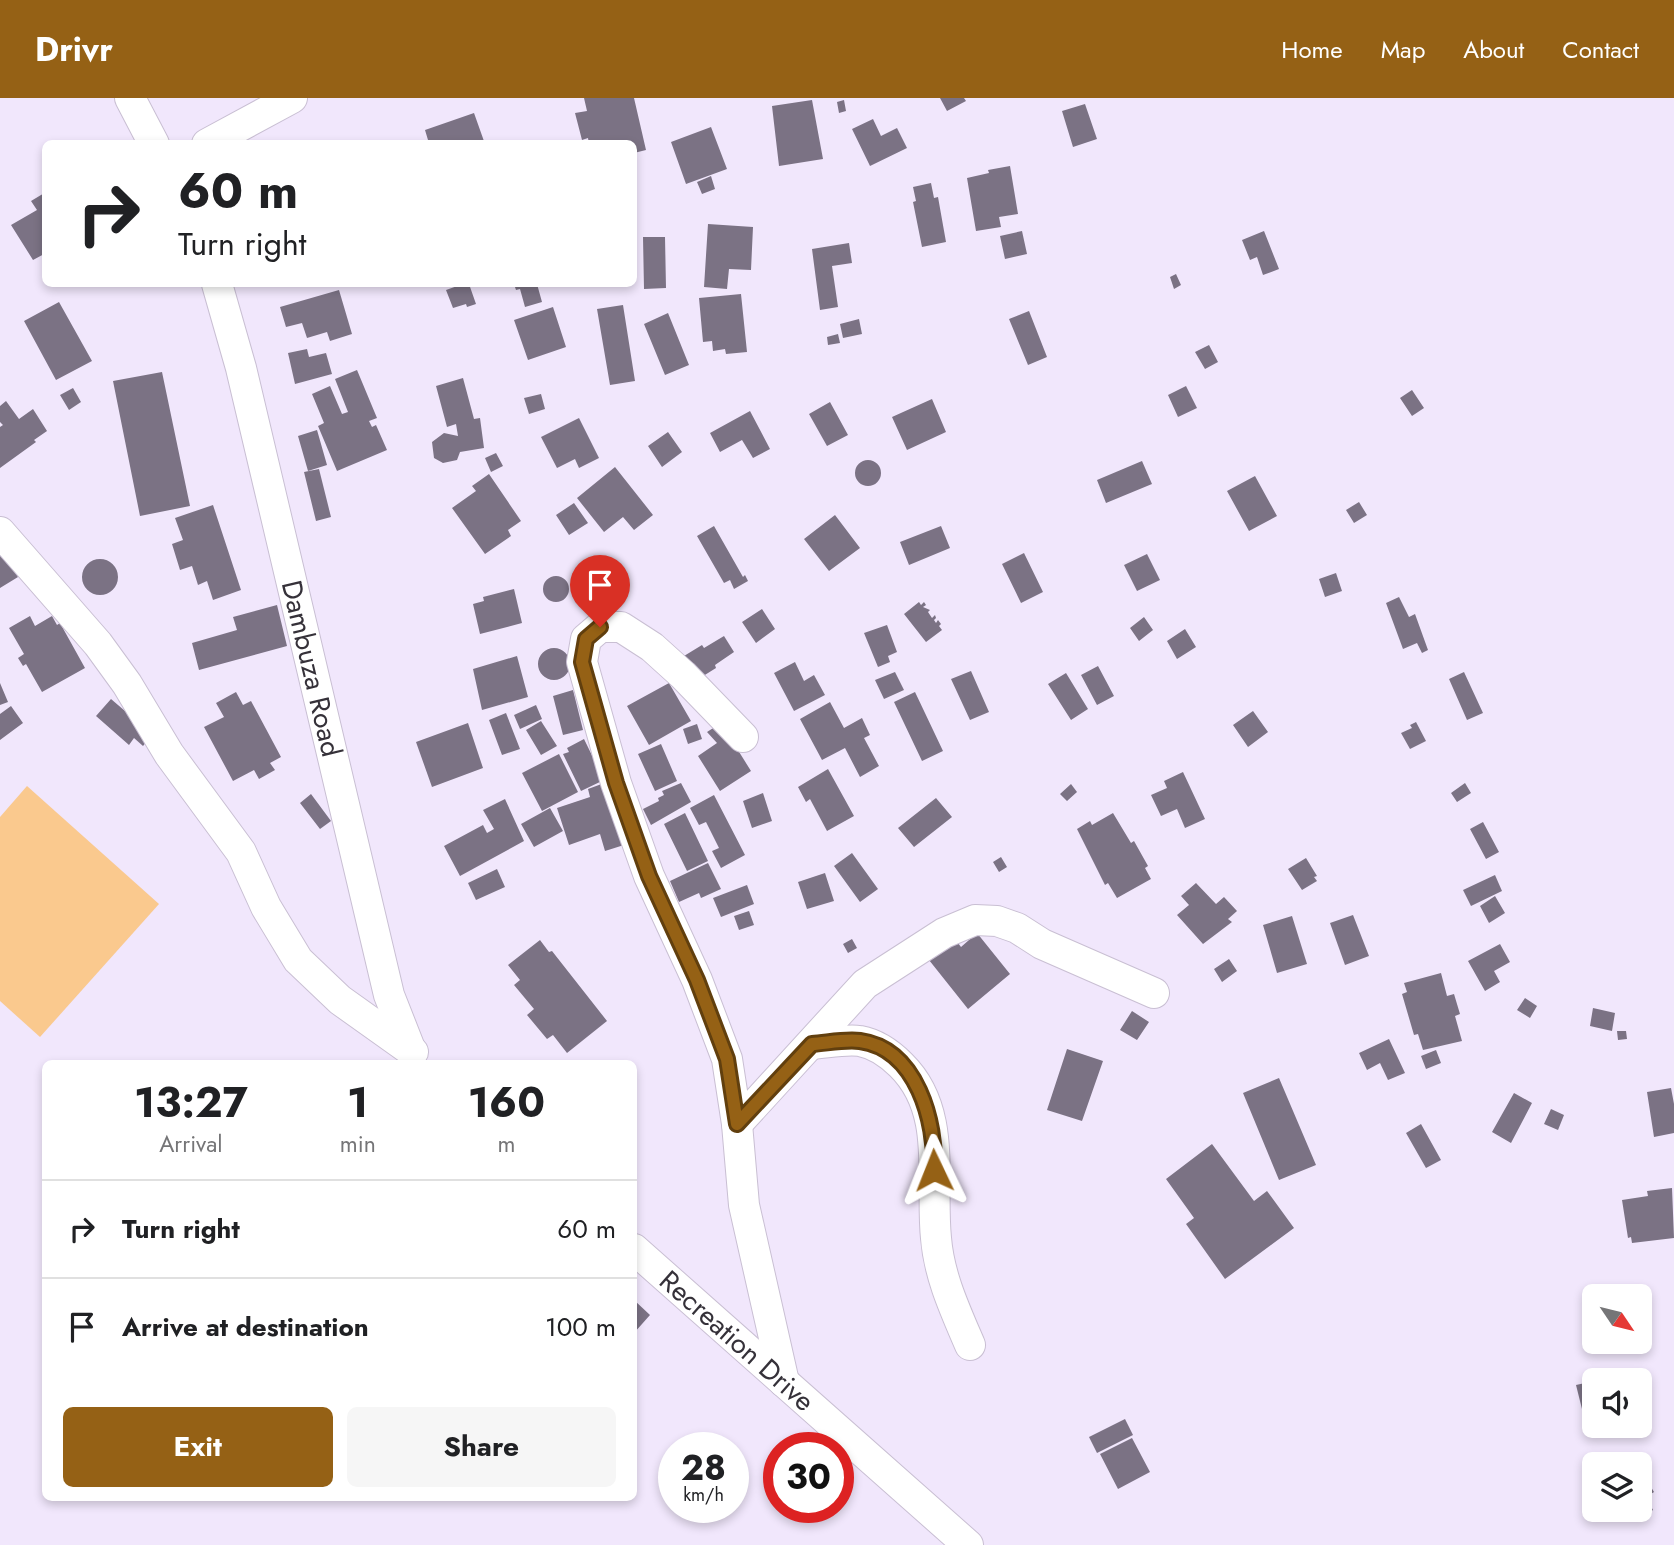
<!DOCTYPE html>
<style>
body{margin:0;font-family:Jost,sans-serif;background:#f6f6f6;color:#202124;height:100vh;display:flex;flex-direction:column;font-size:26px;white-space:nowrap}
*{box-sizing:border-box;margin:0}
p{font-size:23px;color:#757577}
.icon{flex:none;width:38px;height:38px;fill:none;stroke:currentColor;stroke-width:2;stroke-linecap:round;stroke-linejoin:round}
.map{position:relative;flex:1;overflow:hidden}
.details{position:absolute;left:42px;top:962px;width:595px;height:441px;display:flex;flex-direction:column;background:#fff;border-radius:10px;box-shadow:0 4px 10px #0003}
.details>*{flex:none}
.hud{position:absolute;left:42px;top:42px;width:595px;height:147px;border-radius:10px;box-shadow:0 4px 10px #0003;background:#fff;color:#202124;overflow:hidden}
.needle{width:46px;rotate:125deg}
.fabs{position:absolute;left:1582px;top:1186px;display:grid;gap:14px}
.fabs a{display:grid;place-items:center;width:70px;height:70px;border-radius:10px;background:#fff;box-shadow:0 4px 10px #0003;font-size:35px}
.speed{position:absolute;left:658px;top:1334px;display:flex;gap:14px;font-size:35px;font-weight:700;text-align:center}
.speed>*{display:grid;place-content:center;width:91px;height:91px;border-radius:50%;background:#fff;box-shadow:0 4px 10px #0003;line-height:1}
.speed small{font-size:18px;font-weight:400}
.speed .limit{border:10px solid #d22;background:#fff;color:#111}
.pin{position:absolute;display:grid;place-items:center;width:60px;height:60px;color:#fff;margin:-72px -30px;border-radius:50% 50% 50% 0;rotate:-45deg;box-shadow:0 0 7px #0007}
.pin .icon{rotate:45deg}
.me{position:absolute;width:77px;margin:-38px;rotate:358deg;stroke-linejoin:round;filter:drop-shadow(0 0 5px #0008)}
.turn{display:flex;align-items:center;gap:24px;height:147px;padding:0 21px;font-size:32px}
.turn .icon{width:91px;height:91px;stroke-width:2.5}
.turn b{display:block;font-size:49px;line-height:60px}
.eta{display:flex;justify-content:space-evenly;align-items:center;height:119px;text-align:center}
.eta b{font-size:42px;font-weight:700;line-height:49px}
.cta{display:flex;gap:14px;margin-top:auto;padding:14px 21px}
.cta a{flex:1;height:80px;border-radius:10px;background:#956115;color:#fff;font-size:28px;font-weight:700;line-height:80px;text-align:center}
.cta a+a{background:#f6f6f6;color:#202124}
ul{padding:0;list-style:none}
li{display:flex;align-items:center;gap:21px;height:98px;padding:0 21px;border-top:2px solid #e0e0e0}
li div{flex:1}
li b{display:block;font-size:26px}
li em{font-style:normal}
header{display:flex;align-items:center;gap:42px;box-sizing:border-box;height:98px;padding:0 35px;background:#956115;color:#fff}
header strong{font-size:33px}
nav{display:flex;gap:38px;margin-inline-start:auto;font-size:24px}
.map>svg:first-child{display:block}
.green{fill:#fac98e}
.building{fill:#7b7284}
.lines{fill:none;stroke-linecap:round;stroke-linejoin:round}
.street-casing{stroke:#c9bfd3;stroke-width:32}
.street{stroke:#fff;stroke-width:30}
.route-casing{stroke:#613f0e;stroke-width:18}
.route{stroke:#956115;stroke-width:12}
.labels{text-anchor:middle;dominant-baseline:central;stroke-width:7;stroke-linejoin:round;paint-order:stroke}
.street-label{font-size:28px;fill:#353139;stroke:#fff}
</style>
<header>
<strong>Drivr</strong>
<nav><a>Home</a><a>Map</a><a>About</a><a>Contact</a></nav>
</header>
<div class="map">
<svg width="1674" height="1447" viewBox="0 0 1674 1447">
<rect width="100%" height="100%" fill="#f1e7fc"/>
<path class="green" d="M27,688L159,806L40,939L0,903V719Z"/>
<path class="building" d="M584,0H634L646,52L634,55V46H589L588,40L582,42L575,15L587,13Z
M940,0H964L966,3L947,13Z
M812,2L823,61L779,68L772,8Z
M844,2L846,13L839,15L837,4Z
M1085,6L1097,41L1073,49L1062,13Z
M474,15L485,46H419L428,42L425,32Z
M873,21L881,38L897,30L907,50L870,68L852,31Z
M711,29L727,71L686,86L671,44Z
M1010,68L1018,116L999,119L1001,129L976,133L967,80L989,75L988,72Z
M711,78L715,91L702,96L697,84Z
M931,85L934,100L938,99L946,144L922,149L913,104L916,103L913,89Z
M46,94V155L33,162L11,127L37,112L31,103Z
M708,126L753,129L751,172L729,171L727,191L704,189Z
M1022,133L1027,156L1005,161L1000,138Z
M1264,133L1279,171L1263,177L1257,159L1250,162L1242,142Z
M643,139H665L666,190L644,191Z
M849,145L852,165L832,168L838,209L820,212L812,151Z
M1176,176L1181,187L1174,191L1170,179Z
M463,186H469L476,206L467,209L466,206L453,210L446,192Z
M514,186H537L542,204L525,209L520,191L516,192Z
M339,192L352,236L330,243L327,234L307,240L302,225L286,229L280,209Z
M741,196L747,254L726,256L725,251L713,253L712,243L703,244L699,200Z
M59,204L92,263L56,282L24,223Z
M623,207L635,283L610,287L597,211Z
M553,209L566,249L528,262L514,222Z
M1029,213L1047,259L1028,267L1009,221Z
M668,215L689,267L665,277L644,226Z
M859,221L862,236L843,240L840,226Z
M838,236L840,245L828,247L827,239Z
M1209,247L1218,264L1205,271L1195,254Z
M307,251L309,259L326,255L332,276L295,286L288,255Z
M357,272L377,320L369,323L372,329L376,327L387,352L337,373L318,328L324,325L312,296L330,288L342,316L348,314L335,281Z
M162,274L190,408L140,418L113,283Z
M463,280L474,321L480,320L484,350L460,354L457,362L443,365L434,360L432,344L444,335L458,338L456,326L447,329L436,288Z
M1186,288L1197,310L1178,319L1168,297Z
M73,290L81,304L69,312L60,297Z
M1412,292L1424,310L1412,318L1400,300Z
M541,296L545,311L529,316L524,300Z
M932,301L946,334L907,352L892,319Z
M6,303L19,321L33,311L47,333L34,342L36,344L0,370V329L3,327L0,324V308Z
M830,304L848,337L827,348L809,316Z
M750,313L770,351L753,360L742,342L720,354L710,335Z
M579,320L599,360L579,370L575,361L557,370L541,339Z
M317,332L327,367L308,373L298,338Z
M668,334L682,354L662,369L648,348Z
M496,355L503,368L491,374L485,360Z
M855 375a13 13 0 1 1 26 0a13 13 0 1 1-26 0Z
M1142,363L1152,386L1106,405L1097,382Z
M615,369L653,417L634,432L623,419L604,434L577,400Z
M319,371L331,419L316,423L304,374Z
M489,376L521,423L508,432L511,438L485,456L452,410L476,393L472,388Z
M1255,378L1277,418L1249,433L1227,393Z
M1359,404L1367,417L1354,425L1346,412Z
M574,405L588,425L569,437L556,417Z
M213,407L241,492L213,502L207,483L198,487L192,468L180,472L172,446L183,442L175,420Z
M835,417L860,450L829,473L804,441Z
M714,428L743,479L745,477L748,483L734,491L730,482L724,485L697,438Z
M941,428L950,450L909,467L900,444Z
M0,451L18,479L0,490Z
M1024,455L1043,494L1021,505L1002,466Z
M1147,456L1160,482L1137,493L1124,467Z
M82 479a18 18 0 1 1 36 0a18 18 0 1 1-36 0Z
M1336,475L1342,493L1325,499L1319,481Z
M543 491a13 13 0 1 1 26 0a13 13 0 1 1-26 0Z
M514,491L522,525L480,536L473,506L484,503L483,499Z
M1399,499L1409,519L1415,516L1428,552L1422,555L1417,545L1403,551L1386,505Z
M919,504L921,507L924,504L926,507L923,509L930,512L928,514L932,520L935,517L936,520L934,522L936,525L938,522L941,526L939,528L942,532L926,544L904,516Z
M277,507L287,548L199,572L192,545L237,532L233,519Z
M762,511L775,531L756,545L742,524Z
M30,518L35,528L52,518L57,527L60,525L85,570L42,594L26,566L23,568L18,560L24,556L9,530Z
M1144,519L1153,532L1139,543L1130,530Z
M887,527L897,554L888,558L890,564L878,569L864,535Z
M1185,531L1196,549L1177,561L1167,543Z
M724,538L734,554L715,567L716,570L700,580L684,558L702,547L704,550Z
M538 566a16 16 0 1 1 32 0a16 16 0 1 1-32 0Z
M517,558L528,599L482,612L473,571Z
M795,564L804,583L814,577L825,597L794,613L774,575Z
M1098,568L1114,598L1097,607L1081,577Z
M971,573L989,614L970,622L951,581Z
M895,574L904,592L884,601L875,582Z
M1464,574L1483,615L1467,622L1449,581Z
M1066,575L1088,611L1071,622L1048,586Z
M0,585L8,604L0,607Z
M669,585L691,623L649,647L627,608Z
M573,592L583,632L563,637L553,598Z
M236,594L243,607L251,603L281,659L270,665L275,672L259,681L254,672L233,683L204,629L224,619L216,605Z
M915,594L943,653L922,663L894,604Z
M111,601L146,631L149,641L143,648L134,640L129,647L96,618Z
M830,604L844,630L862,620L870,637L864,640L879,668L860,679L845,650L822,662L800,621Z
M536,607L542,621L520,631L514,617Z
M11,608L23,625L0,642V616Z
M1253,613L1268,634L1248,649L1233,627Z
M506,615L520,651L502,657L489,622Z
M541,623L557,648L541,657L526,632Z
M1416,624L1426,643L1410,651L1401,635L1412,630L1410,627Z
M468,625L483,670L432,689L416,644Z
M721,625L751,673L720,693L698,658L717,645L707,634Z
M697,626L702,641L688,646L683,631Z
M584,641L604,682L581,693L563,656L569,654L567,650Z
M661,646L677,683L655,693L638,656Z
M559,656L578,694L542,713L522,675Z
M828,671L854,718L827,733L810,701L806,704L798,689Z
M1183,674L1205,721L1185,730L1177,711L1161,718L1151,697L1167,690L1164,683Z
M607,684L624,747L605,753L600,736L569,747L557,710L590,699L588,691Z
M681,685L691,704L651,727L643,711L659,703L658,700L664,697L662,693Z
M1465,685L1471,695L1457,704L1451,695Z
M1071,686L1077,694L1067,703L1060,696Z
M763,695L772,723L752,730L743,703Z
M311,696L331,723L320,731L300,705Z
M714,697L745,757L721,770L712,753L719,750L706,724L699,727L690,710Z
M936,700L952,719L914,749L898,730Z
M505,701L524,743L460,778L444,748L483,727L487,735L494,731L483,712Z
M550,710L563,733L534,749L521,726Z
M685,715L708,763L687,773L664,726Z
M1113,715L1131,745L1134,743L1148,768L1145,770L1151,781L1117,800L1108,785L1105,787L1077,731L1090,723L1092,727Z
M1483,724L1499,754L1486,761L1470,731Z
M852,755L878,791L860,804L834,768Z
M1001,759L1007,769L999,774L993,764Z
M1306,760L1317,778L1314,779L1317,783L1302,792L1288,771Z
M708,765L721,791L701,800L699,795L679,804L670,783Z
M497,771L505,789L476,802L468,785Z
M825,775L834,803L807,811L798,784Z
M1495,777L1502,793L1471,808L1463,792Z
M1196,785L1216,806L1224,799L1237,813L1228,821L1232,824L1203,846L1177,817L1189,807L1181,798Z
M747,787L754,806L721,819L713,800Z
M1495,798L1505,815L1489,825L1480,808Z
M749,813L754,827L739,832L734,818Z
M1353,817L1369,858L1345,867L1330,825Z
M1292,818L1307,866L1277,875L1263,827Z
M977,835L1010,876L968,911L929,862L955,841L961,849Z
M852,841L857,850L848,855L843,846Z
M540,842L549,854L552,853L607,923L567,955L553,937L547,941L527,917L534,911L514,887L520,882L508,867Z
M1500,846L1510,864L1494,873L1500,884L1485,893L1468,863Z
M1229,861L1237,873L1222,884L1214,871Z
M1441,875L1447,898L1454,896L1460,916L1455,918L1462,943L1423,952L1418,936L1414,937L1402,896L1407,894L1404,885Z
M1525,900L1537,908L1530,920L1517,912Z
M1593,910L1615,915L1612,933L1590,928Z
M1132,913L1149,924L1137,942L1120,932Z
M1617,933H1626L1627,941L1618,942Z
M1389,941L1405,975L1388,982L1380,965L1367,972L1359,955Z
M1067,951L1103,963L1082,1023L1047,1012Z
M1436,952L1441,965L1426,971L1421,958Z
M1279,980L1316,1067L1279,1082L1243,995Z
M1671,990L1674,1006V1035L1654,1039L1647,994Z
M1514,995L1532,1005L1511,1045L1492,1034Z
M1551,1011L1564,1017L1558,1032L1544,1026Z
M1421,1026L1441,1062L1426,1070L1406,1035Z
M1212,1046L1254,1103L1267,1093L1294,1130L1225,1181L1186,1126L1194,1120L1166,1081Z
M1672,1090L1674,1140L1632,1145L1631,1139L1628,1140L1622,1102L1648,1098L1647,1093Z
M634,1202L650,1217L634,1235Z
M1594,1283V1325L1586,1327L1576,1287Z
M1125,1321L1133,1337L1097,1355L1089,1339Z
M1132,1340L1150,1374L1118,1391L1100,1356Z
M1640,1371L1654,1394L1646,1399L1653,1412L1633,1424L1626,1412H1640Z"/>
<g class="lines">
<defs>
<g id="street">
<path d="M130,0L154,46"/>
<path d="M207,46L292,0"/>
<path id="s1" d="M217,186L241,270L389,897L411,953"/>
<path d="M0,434L98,546L127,586L169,656L241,754L266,809L298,862L340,902L413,954"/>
<path d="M743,639L683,577L652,549L621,529H600L586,541L582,564L616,685L649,778L697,882L727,961L737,1026L744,1107L784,1284"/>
<path d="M812,946C827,945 845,941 860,943C876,946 890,956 901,967C948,1013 930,1082 936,1140C939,1178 955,1212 970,1247"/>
<path d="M737,1026L865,886L944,835L975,822L997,823L1017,830L1042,846L1154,895"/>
<path id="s2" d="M634,1151L968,1447"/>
</g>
</defs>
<use href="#street" class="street-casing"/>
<use href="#street" class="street"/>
</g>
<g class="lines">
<defs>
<path id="route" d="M600,529L586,541L582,564L616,685L649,778L697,882L727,961L737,1026L812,946C827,945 845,941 860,943C917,951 936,1024 934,1072"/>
</defs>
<use href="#route" class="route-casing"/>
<use href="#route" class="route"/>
</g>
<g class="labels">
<g class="street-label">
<text stroke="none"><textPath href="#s1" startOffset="396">Dambuza Road</textPath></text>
<text stroke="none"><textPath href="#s2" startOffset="138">Recreation Drive</textPath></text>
</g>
</g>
</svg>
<div class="fabs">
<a><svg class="needle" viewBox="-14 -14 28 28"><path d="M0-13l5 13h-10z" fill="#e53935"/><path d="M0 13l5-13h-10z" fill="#757577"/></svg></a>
<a><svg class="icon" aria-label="sound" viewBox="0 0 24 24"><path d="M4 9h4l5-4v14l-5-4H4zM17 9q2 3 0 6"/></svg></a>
<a><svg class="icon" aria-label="layers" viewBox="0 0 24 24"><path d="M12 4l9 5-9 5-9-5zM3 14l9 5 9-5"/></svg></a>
</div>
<div class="speed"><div>28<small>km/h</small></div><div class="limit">30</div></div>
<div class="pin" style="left:600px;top:529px;background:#d93025"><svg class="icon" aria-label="arrive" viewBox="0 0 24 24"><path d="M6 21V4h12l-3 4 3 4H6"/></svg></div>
<svg class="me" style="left:934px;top:1072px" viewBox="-20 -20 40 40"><path d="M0-17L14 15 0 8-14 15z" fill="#956115" stroke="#fff" stroke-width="4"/></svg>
<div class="hud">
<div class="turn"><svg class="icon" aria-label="right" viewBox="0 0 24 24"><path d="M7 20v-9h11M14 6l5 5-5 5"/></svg><div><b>60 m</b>Turn right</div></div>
</div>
<section class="details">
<div class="eta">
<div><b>13:27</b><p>Arrival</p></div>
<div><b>1</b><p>min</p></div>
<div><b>160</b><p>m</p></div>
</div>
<ul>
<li><svg class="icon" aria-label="right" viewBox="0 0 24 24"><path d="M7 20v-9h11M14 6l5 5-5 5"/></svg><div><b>Turn right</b></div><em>60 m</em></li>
<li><svg class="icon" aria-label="arrive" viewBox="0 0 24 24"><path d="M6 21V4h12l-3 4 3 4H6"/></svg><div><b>Arrive at destination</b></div><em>100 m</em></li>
</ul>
<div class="cta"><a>Exit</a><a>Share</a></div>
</section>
</div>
